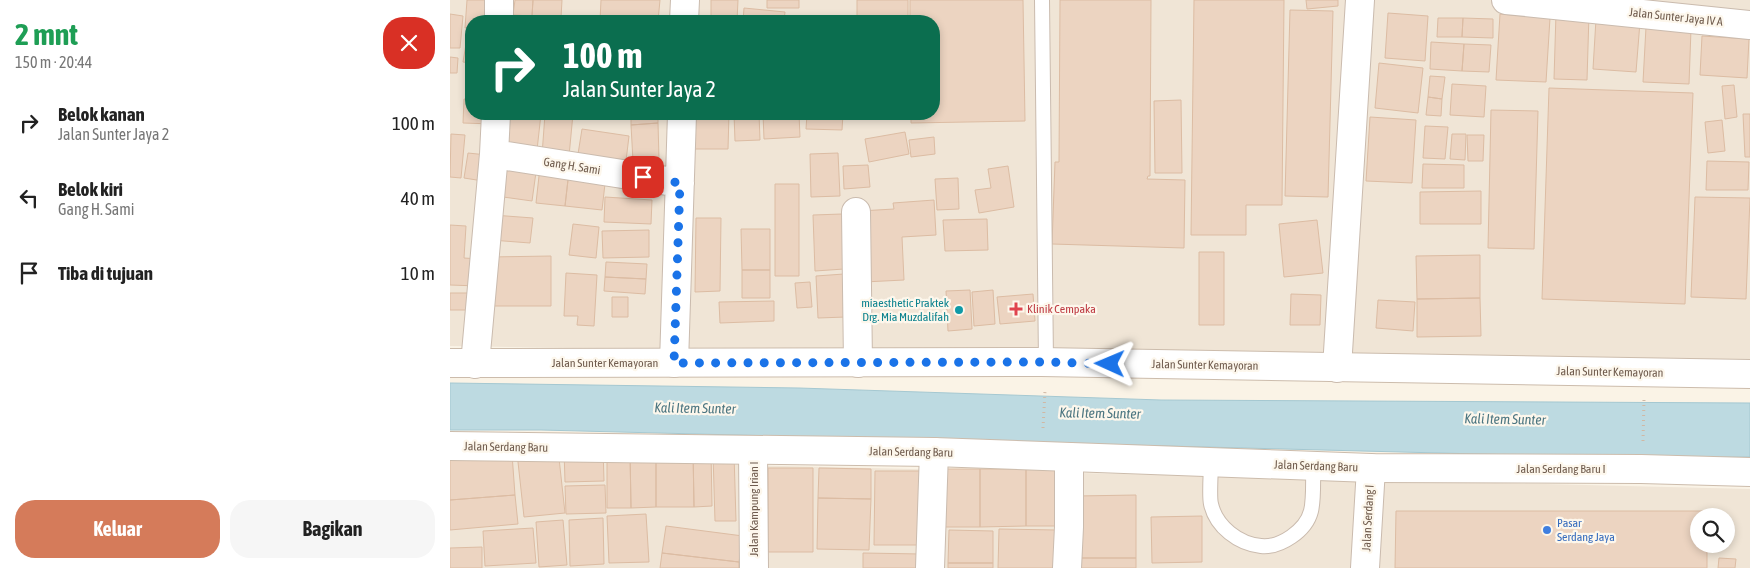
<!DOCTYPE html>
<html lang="id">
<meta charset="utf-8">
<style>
body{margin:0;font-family:"Asap Condensed",sans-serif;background:#f6f6f6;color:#222;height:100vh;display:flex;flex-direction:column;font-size:19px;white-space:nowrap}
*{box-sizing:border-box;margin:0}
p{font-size:16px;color:#767676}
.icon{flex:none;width:28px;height:28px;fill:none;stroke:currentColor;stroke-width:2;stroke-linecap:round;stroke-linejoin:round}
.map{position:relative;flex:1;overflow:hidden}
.side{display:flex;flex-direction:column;background:#fff;width:450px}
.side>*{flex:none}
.top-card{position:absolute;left:15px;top:15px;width:475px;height:105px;border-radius:20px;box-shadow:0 2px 8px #0003;background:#0b6e4f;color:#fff;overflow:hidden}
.tools{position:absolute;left:1240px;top:508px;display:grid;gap:10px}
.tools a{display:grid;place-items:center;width:45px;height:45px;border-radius:50%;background:#fff;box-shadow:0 2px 8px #0003;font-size:25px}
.pin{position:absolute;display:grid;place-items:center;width:42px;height:42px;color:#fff;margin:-21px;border-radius:10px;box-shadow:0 2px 8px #0006}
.me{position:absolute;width:55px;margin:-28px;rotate:271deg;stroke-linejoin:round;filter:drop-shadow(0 0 4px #0008)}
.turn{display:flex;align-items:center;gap:18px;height:105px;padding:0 15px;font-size:22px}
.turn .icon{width:65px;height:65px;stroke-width:2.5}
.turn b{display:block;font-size:35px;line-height:42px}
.round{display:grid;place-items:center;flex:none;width:52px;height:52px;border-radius:20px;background:#f6f6f6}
.head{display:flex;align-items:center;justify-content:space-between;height:85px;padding:0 15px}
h1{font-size:30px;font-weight:700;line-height:38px;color:#1e9e55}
.primary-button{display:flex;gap:10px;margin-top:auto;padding:10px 15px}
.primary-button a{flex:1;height:58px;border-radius:20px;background:#d57b5a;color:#fff;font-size:20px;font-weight:700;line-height:58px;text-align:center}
.primary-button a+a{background:#f6f6f6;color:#222}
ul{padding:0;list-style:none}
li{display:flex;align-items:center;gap:15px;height:75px;padding:0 15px}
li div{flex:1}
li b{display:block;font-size:19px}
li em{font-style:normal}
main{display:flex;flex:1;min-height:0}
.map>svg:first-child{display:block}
.residential{fill:#f0e5d6;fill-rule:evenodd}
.water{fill:#bddae1;stroke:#a5c8d1}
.building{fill:#ecd4c1;stroke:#dcbca3}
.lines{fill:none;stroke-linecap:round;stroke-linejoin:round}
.lane-casing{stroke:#cabbae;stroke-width:16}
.street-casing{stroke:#cabbae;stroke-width:30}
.secondary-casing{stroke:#ccbcac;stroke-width:30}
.path{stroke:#d0b8a4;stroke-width:3;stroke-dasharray:1 4;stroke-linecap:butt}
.lane{stroke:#fff;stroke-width:14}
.street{stroke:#fff;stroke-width:28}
.secondary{stroke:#fff;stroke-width:28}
.route{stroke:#1a73e8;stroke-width:9;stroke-dasharray:0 16.2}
.health-dot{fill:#e0444e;stroke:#fdf7ec;stroke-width:2}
.culture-dot{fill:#0f9aa8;stroke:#fdf7ec;stroke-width:2}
.shop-dot{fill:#3f7fe0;stroke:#fdf7ec;stroke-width:2}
.labels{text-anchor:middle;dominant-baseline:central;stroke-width:4.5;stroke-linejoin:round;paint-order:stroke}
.street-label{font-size:12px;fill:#705c4e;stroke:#fdf7ec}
.culture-label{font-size:12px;fill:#0d838f;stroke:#fdf7ec;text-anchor:end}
.health-label{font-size:12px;fill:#be3a42;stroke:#fdf7ec;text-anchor:start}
.shop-label{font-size:12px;fill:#366cbe;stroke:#fdf7ec;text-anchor:start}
.water-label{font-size:14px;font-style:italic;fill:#4b7580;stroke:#fdf7ec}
</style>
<main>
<section class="side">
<div class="head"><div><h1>2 mnt</h1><p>150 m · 20:44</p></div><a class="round" style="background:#d93025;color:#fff"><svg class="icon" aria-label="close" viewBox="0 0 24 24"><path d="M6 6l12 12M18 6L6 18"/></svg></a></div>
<ul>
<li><svg class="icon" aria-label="right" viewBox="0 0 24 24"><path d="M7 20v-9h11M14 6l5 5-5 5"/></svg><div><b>Belok kanan</b><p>Jalan Sunter Jaya 2</p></div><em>100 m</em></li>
<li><svg class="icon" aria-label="left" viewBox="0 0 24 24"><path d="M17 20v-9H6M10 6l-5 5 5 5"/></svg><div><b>Belok kiri</b><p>Gang H. Sami</p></div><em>40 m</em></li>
<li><svg class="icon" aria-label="arrive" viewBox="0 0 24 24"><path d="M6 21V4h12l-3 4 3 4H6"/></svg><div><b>Tiba di tujuan</b></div><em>10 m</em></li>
</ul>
<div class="primary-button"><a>Keluar</a><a>Bagikan</a></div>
</section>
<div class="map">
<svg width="1300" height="568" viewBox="0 0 1300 568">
<rect width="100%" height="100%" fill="#faf3e6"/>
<path class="residential" d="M0,0H1300V367L0,346ZM21,21H484V114H21Z
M0,458L1300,489V568H0ZM1249,516H1276V544H1249Z"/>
<path class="water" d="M0,383L349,388L711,400L1300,403V457L1185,458L91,430H0Z"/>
<path class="building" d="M17,0H47L45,21H21V28H15Z
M65,0H83L82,16L63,15Z
M83,0H112L111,18L82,16Z
M151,0H210L208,21H150Z
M261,0H288L287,21H261Z
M317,0H349V8H317Z
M407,0H458V21H407Z
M460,0H573L575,121L461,123V114H484V21H460Z
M610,0H701L700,176H698L697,179L735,180L734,248L602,244L605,162H609Z
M744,0H834L832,205H796V235H741Z
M856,0H888V6L857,9Z
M294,8L335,12L334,21H293Z
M840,10L883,11L878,197L835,196Z
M938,13L978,16L975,61L935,58Z
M1106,13L1139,14L1137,80L1104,79Z
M0,14L13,16L10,48H0Z
M1050,14L1100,18L1096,82L1046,80Z
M350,18L394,19V21H350Z
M988,18H1013L1012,37H987Z
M1013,18L1043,19V38L1012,37Z
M1146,19L1190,22L1186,72L1143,69Z
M1196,27L1241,29L1239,84L1193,82Z
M1252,36L1299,39L1297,78L1250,75Z
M981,42L1014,44L1012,71L980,69Z
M16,44L21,45V63L13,62Z
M1014,44L1041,45L1039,72L1012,71Z
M0,57L8,58L7,73H0Z
M929,63L973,68L968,113L925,108Z
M980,76L995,77L992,99L978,97Z
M1002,84L1036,86L1034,117L1000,115Z
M1284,85L1287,117L1275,119L1272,86Z
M1099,88L1243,93L1235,304L1092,299Z
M978,97L992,99L991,116L976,115Z
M14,99L21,100V114H43V124L13,123Z
M731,100L732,173H705L704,101Z
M1041,110L1088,111L1084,249L1038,248Z
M49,114H91L87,150L45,146Z
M95,114H123L119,156L92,155Z
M181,114H208V123L181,125Z
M235,114H279L278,149H234Z
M284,114H309L310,140L285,141Z
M313,114H349L350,137L314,139Z
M357,114H393L392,130L356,129Z
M1293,114H1300V157H1295Z
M920,117L966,120L962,183L916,181Z
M1272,120L1275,151L1258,153L1255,122Z
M208,123L209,159L183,161L181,125Z
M975,126L998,127L995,159L973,158Z
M132,129L179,136L176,161L128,154Z
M455,132L459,154L419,162L415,139Z
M1,134L15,135L11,178L0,177Z
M1002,134H1016L1015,160L1000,159Z
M1017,135H1034L1033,161H1018Z
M484,137L485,154L461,157L459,140Z
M18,153L37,155L33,181L14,178Z
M388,153L390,196L361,197L360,154Z
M52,160L87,165L82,201L46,196Z
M1257,161L1299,162L1298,190H1256Z
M973,164L1014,165V188H972Z
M418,165L420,187L394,189L393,166Z
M558,166L564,207L529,213L525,190L541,188L538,169Z
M90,167L119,171L115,206L86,203Z
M119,171L156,175L152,210L115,206Z
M179,178L208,180L206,196L178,195Z
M508,178L509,209L487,210L485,179Z
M325,184H349V276H325Z
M1031,191V224H970V192Z
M155,197L202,200L201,224L154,222Z
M1245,197L1300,198L1296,299L1241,297Z
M484,200L486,235L452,237L454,280L414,282L410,211L444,209L443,203Z
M392,214L394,269L365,271L363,215Z
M43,215L83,218L80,243L41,240Z
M246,218H271L270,291L245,292Z
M537,219L538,250L495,251L493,220Z
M867,220L873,273L834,277L829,224Z
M123,224L149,227L146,258L119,255Z
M0,225L16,226L14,258L30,259L28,286L0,285Z
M291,229H320V270H292Z
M199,230V257L153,258L152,231Z
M749,252H774V325H749Z
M1030,255V298L967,299L966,256Z
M101,256V306H40V257Z
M156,262L197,264L196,279L155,277Z
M292,270H320V298H292Z
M116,273L147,275L144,326L127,325L128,316H114Z
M394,274L396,317L368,318L366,276Z
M155,277L196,279L195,294L154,291Z
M360,282L362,307L347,308L345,283Z
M520,290L522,329L498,331L496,291Z
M543,290L545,324L524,326L522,292Z
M0,293H24V310H0Z
M583,294L585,321L550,324L547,297Z
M841,294L871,295L870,325H840Z
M162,297H178V317H162Z
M1030,298L1031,336L967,337V299Z
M928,300L965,302L963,331L926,328Z
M324,301V321L270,323L269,302Z
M153,448L154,481L115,482L114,450Z
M108,449L115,513L74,517L67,453Z
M243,449L261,450L262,506L244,507Z
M243,449L244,507H206V450Z
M206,450V507L181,508L180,451Z
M157,451H180L181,508H157Z
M284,453L286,521H265L263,454Z
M62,454L65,495L0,500V459Z
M318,468H363V552H318Z
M369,468L421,469V499L368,498Z
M492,469H530V527H492Z
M530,469H576V526L530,527Z
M576,469H614V526H576Z
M425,471H473L472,545H424Z
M155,485L156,513L116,514L115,486Z
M65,495L68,524L0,530V500Z
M686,495V558H627V496Z
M368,498L421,499L419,550L367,549Z
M946,511H1257V516H1249V544H1257V568H945Z
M196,514L199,562L159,563L157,516Z
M752,516V562L702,563L701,517Z
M153,518L154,564L120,566L119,520Z
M113,520L117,565L89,567L86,522Z
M216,526L293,536L289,562L212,553Z
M83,528L86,563L35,566L33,531Z
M549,529L606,530L605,568H548Z
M499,530L543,531V563H498Z
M32,547V568H0V548Z
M212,553L289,562V568H210Z
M413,553L471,554V568H413Z
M627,558H686V568H627Z
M1269,558L1286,559L1285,568H1268Z
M498,563H543V568H498Z"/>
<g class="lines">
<defs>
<path id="lane" d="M592,0L596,362
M761,462C761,473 759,496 761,504C766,527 789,544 811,546C830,548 856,531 861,511C864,499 863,479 863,466"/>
<path id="street" d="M1056,0L1300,25
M49,21V0
M234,21L235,0
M44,154L230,183
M406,212L408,363
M224,363L232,114
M25,364L44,154L46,114
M887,368L910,0
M303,450L304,568
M480,568L484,452
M617,568L619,527V457
M915,568L921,468"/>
<path id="secondary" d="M0,363L591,362L1300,374
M0,446L484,452L921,468L1191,469L1300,472"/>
</defs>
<use href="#lane" class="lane-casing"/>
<use href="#street" class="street-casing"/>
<use href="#secondary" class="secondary-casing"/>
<path class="path" d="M593,428L595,391
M1193,441L1194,399"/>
<use href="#lane" class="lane"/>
<use href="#street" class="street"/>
<use href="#secondary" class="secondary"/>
</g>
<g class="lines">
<path class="route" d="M193,177L230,183L224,363L596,362L660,364"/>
</g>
<path class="health-dot" d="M563.5 301.5h5v5h5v5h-5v5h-5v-5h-5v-5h5z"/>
<circle class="culture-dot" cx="509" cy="310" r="5"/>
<circle class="shop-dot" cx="1097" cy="530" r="5"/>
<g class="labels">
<g class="street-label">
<text transform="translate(1226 17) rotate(6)">Jalan Sunter Jaya IV A</text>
<text transform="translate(122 166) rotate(9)">Gang H. Sami</text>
<text x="155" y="363">Jalan Sunter Kemayoran</text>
<text transform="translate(755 365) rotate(1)">Jalan Sunter Kemayoran</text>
<text transform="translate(1160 372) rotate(1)">Jalan Sunter Kemayoran</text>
<text transform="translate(56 447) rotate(1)">Jalan Serdang Baru</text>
<text transform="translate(461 452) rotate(1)">Jalan Serdang Baru</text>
<text transform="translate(866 466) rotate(2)">Jalan Serdang Baru</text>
<text x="1111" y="469">Jalan Serdang Baru I</text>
<text transform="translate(304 509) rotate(-90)">Jalan Kampung Irian I</text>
<text transform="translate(918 518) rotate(-87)">Jalan Serdang I</text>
</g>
<g class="culture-label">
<text x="499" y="303">miaesthetic Praktek<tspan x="499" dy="14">Drg. Mia Muzdalifah</tspan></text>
</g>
<g class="health-label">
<text x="577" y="309">Klinik Cempaka</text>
</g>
<g class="shop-label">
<text x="1107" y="523">Pasar<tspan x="1107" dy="14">Serdang Jaya</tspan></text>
</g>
<g class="water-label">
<text transform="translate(245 408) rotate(1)">Kali Item Sunter</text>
<text transform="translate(650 413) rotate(1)">Kali Item Sunter</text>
<text transform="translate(1055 419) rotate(1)">Kali Item Sunter</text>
</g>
</g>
</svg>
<div class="tools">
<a><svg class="icon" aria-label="search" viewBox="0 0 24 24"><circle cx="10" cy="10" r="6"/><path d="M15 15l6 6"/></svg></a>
</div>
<div class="pin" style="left:193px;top:177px;background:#d93025"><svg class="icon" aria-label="arrive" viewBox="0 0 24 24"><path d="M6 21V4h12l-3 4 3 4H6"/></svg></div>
<svg class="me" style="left:660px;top:364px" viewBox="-20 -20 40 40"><path d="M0-17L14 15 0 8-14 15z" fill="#1a73e8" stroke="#fff" stroke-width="4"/></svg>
<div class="top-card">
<div class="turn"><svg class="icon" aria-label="right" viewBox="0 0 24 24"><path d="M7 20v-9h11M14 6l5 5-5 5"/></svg><div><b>100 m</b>Jalan Sunter Jaya 2</div></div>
</div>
</div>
</main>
